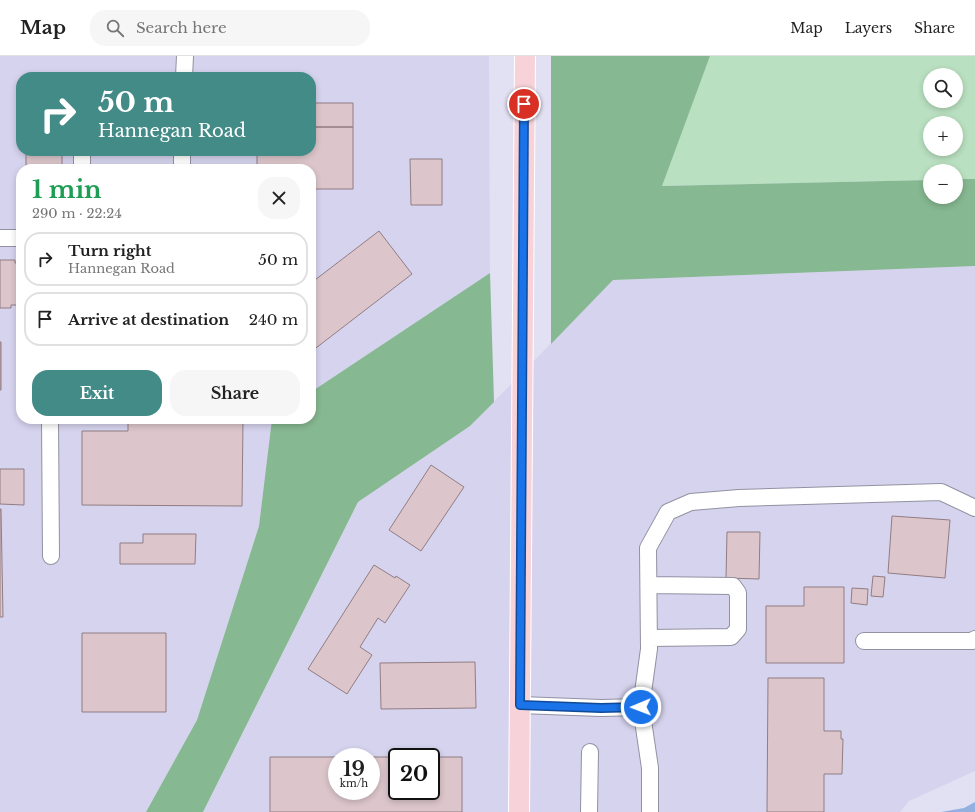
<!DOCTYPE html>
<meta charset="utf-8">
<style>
body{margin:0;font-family:"Libre Baskerville",serif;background:#f6f6f6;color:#222;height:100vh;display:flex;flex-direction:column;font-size:15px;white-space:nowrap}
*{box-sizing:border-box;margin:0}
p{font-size:13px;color:#767676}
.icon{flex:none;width:22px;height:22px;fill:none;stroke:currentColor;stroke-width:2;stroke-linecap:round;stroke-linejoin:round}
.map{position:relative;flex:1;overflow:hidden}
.drawer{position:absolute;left:16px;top:108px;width:300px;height:260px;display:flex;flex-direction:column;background:#fff;border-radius:16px;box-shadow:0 2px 6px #0003}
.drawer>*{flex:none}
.guide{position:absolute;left:16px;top:16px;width:300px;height:84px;border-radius:16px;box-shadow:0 2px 6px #0003;background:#438b87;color:#fff;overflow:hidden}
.controls{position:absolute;left:923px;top:12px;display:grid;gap:8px}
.controls a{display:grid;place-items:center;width:40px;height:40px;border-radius:50%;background:#fff;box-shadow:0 2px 6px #0003;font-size:20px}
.speed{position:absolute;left:328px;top:692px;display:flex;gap:8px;font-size:20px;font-weight:700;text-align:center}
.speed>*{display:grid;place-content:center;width:52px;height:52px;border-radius:50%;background:#fff;box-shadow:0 2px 6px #0003;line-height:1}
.speed small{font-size:10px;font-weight:400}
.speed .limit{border:2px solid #111;border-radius:6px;background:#fff;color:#111}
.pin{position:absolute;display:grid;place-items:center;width:34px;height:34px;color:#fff;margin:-17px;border:2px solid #fff;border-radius:50%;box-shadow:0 1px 4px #0007}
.me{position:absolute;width:44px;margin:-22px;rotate:269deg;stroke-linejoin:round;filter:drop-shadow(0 0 3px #0008)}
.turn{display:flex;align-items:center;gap:14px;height:84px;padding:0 16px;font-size:18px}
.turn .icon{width:52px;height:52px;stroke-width:2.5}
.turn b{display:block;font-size:28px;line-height:34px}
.round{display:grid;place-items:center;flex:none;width:42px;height:42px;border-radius:16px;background:#f6f6f6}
.headline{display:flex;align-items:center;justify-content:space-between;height:68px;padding:0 16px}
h1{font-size:24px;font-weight:700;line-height:30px;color:#1e9e55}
.button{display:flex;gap:8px;margin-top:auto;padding:8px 16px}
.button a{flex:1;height:46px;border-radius:16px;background:#438b87;color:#fff;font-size:16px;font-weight:700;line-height:46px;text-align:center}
.button a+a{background:#f6f6f6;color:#222}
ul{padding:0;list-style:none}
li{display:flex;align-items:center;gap:12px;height:54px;margin:0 8px 6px;padding:0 8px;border:2px solid #e0e0e0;border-radius:16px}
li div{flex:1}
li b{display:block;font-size:15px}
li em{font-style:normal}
header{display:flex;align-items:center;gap:24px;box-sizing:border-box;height:56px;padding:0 20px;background:#fff;border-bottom:1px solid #e0e0e0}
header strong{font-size:19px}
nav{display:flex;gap:22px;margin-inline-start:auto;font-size:14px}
.search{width:280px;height:36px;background:#f6f6f6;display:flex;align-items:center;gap:10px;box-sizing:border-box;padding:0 14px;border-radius:16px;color:#767676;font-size:15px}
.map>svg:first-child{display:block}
.built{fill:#d6d3ee;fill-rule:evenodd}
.green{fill:#b9e0c0;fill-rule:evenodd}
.forest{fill:#86b891}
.water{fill:#94b0e1}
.building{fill:#dcc6cc;stroke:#917d83;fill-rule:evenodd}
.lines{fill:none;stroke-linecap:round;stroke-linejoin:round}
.minor-casing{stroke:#9291a2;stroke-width:18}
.major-casing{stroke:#fff;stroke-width:22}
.minor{stroke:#fff;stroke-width:16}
.major{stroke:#f7d3d9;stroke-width:20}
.route-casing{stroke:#114b97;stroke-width:10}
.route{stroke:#1a73e8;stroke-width:7}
</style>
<header>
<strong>Map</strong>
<div class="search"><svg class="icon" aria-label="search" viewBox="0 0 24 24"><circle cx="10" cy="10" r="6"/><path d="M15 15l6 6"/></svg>Search here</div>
<nav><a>Map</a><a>Layers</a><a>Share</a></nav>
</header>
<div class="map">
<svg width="975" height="756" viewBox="0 0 975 756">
<rect width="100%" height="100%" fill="#e2e0f3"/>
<path class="built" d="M0,0H489L490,217L311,336V113H21V363H272L259,470L197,664L146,756H0ZM21,21H311V95H21Z
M975,210V715L909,745L900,756H203L358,446L470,370L613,224ZM337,701H371V735H337ZM397,701H431V735H397Z"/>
<path class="green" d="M710,0H975V123H956V115H930V124L661,130ZM930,19H956V45H930ZM930,67H956V93H930Z"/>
<path class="forest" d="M551,0H710L662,130L930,124V141H956V123H975V210L613,224L551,288Z
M490,217L494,346L470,370L358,446L203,756H146L197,664L259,470L272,363H311V336Z"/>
<path class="water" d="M975,746V756H941L964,752Z"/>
<path class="building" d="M311,47H353V71H311Z
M311,71H353V133H311V113H257V95H311Z
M26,95H55V99H62V112H55V113H26Z
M410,103H442V149H411Z
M379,175L412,218L312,295L311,293V227Z
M0,204H15V207H21V249H11V252H0Z
M0,286H1V334H0Z
M128,363H243L242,450L82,449V375H128Z
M431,409L464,431L421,495L389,474Z
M0,413H24V449L0,448Z
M0,453H1L3,561H0Z
M892,460L950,464L945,522L888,517Z
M727,476H760L759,523L726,522Z
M143,478H196L195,508H120V487H143Z
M374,509L395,522L396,520L410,529L385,567L378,562L360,591L372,599L347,638L308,613Z
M873,520L885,521L883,541L871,540Z
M804,531H844V607H766V550H804Z
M852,532L868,533L867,549L851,547Z
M82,577H166V656H82Z
M475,606L476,652L381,653L380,607Z
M768,622H824V675H841V683H843L842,718H824V756H767Z
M270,701H462V756H270ZM337,701H371V735H337ZM397,701H431V735H397Z"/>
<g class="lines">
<defs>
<path id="minor" d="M184,21L185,0
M82,95V113
M182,113V95
M0,182H21
M50,363L51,500
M649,529L733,530L738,537V573L731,581L649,582
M864,585H972L975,583
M520,649L601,652L641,651L649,593L648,492L668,456L691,446L739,442L941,436L975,452
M641,651L650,712V756
M589,756L590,696"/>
<path id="major" d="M519,756L525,0"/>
</defs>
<use href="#minor" class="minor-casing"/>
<use href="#major" class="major-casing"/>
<use href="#minor" class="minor"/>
<use href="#major" class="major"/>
</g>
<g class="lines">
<defs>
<path id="route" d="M524,48L520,649L601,652L641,651"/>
</defs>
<use href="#route" class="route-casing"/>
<use href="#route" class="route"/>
</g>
</svg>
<div class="controls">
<a><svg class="icon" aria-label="search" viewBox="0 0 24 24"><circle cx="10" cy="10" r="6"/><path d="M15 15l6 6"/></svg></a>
<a>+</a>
<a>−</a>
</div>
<div class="speed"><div>19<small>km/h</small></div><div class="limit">20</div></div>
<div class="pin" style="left:524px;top:48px;background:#d93025"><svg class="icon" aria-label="arrive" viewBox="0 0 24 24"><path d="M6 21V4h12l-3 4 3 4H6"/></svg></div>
<svg class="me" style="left:641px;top:651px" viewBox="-20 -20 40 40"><circle r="17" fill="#1a73e8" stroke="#fff" stroke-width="3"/><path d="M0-11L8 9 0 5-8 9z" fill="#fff"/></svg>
<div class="guide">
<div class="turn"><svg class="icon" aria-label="right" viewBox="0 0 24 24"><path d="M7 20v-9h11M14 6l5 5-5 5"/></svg><div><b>50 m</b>Hannegan Road</div></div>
</div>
<section class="drawer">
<div class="headline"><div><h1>1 min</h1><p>290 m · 22:24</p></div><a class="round"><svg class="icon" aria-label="close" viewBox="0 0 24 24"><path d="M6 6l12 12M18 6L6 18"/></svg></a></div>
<ul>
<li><svg class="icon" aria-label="right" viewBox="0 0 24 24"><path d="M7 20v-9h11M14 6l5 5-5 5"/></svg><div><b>Turn right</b><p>Hannegan Road</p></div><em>50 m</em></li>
<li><svg class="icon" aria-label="arrive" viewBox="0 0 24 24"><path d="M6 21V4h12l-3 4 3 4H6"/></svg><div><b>Arrive at destination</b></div><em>240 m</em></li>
</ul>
<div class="button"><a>Exit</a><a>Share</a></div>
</section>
</div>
